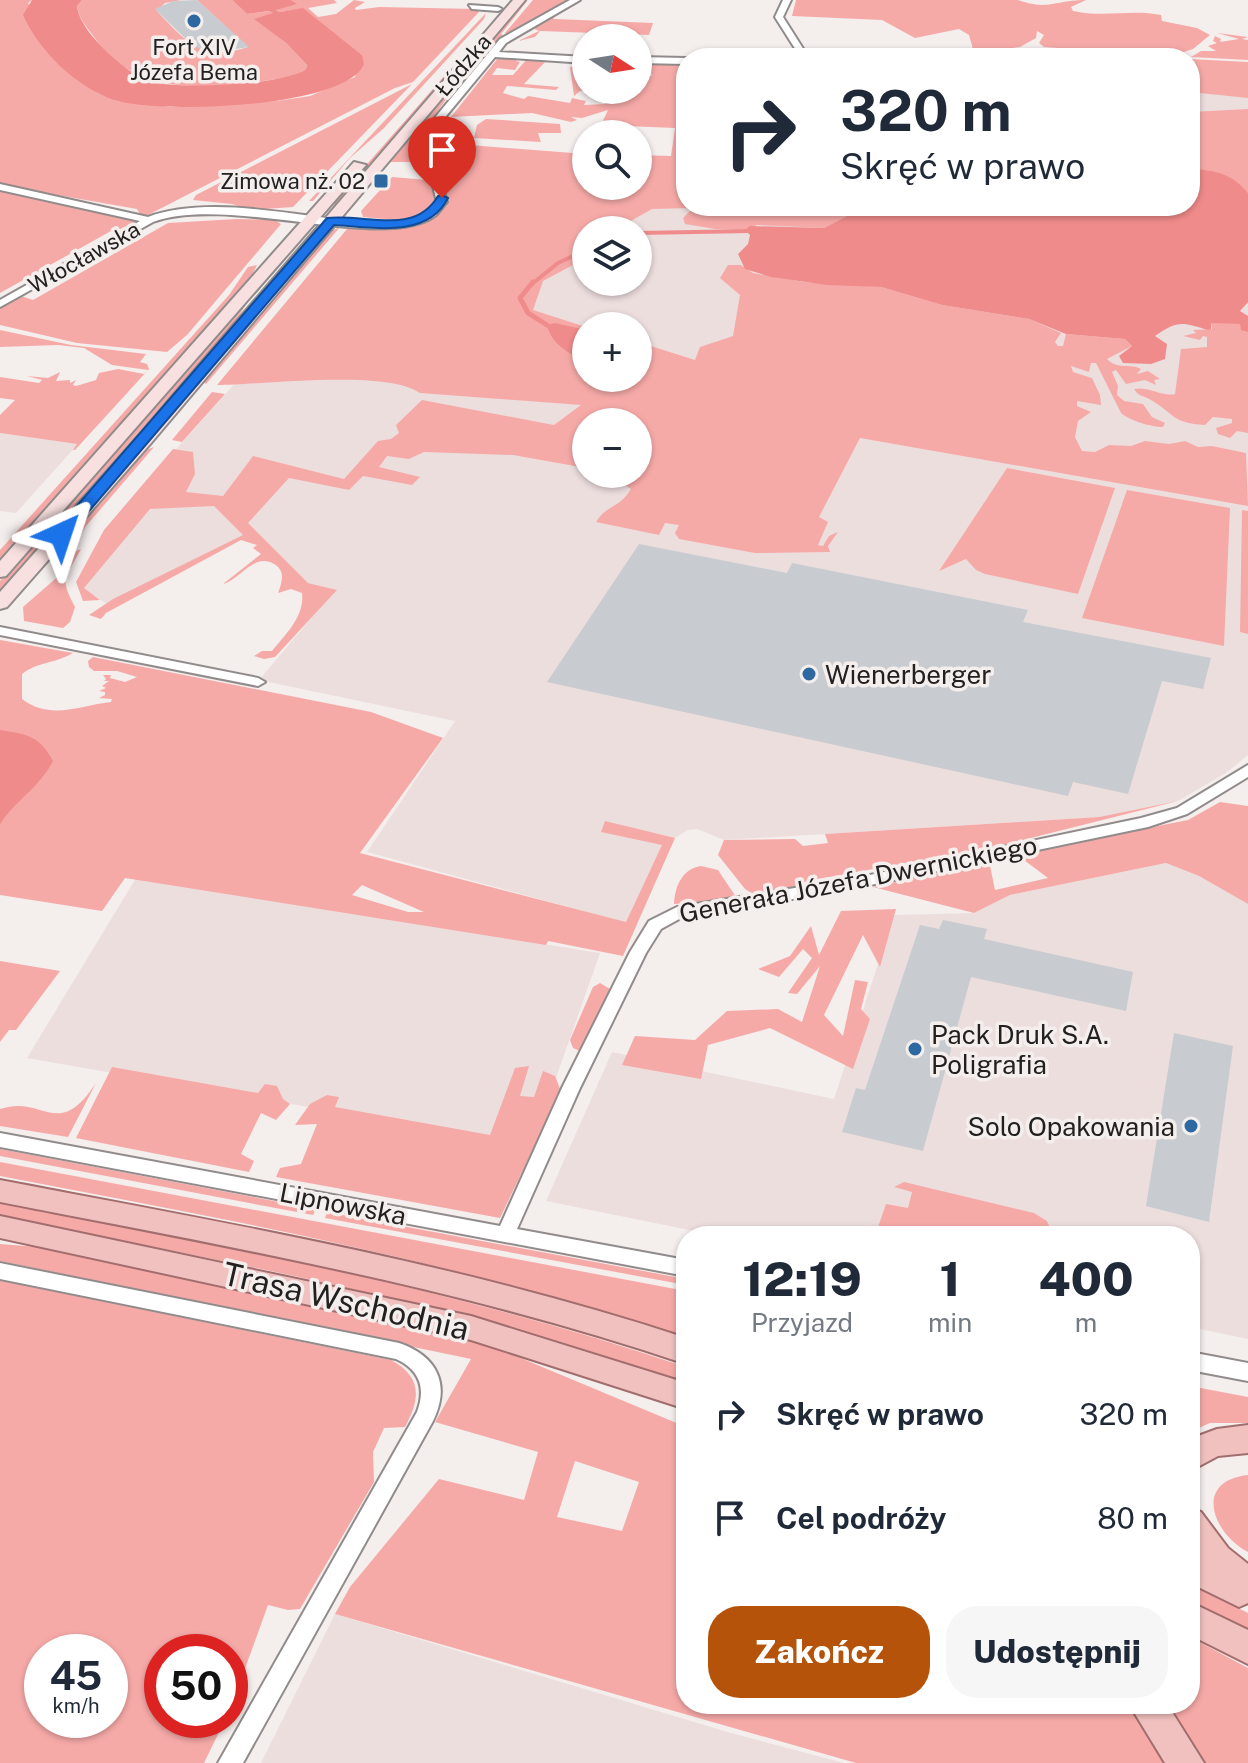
<!DOCTYPE html>
<html lang="pl">
<meta charset="utf-8">
<style>
body{margin:0;font-family:"Public Sans",sans-serif;background:#f6f6f7;color:#1f2937;height:100vh;display:flex;flex-direction:column;font-size:30px;white-space:nowrap}
*{box-sizing:border-box;margin:0}
p{font-size:26px;color:#747a83}
.icon{flex:none;width:44px;height:44px;fill:none;stroke:currentColor;stroke-width:2;stroke-linecap:round;stroke-linejoin:round}
.map{position:relative;flex:1;overflow:hidden}
.side{position:absolute;left:676px;top:1226px;width:524px;height:488px;display:flex;flex-direction:column;background:#fff;border-radius:32px;box-shadow:0 2px 6px #0004}
.side>*{flex:none}
.top-card{position:absolute;left:676px;top:48px;width:524px;height:168px;border-radius:32px;box-shadow:0 2px 6px #0004;background:#fff;color:#1f2937;overflow:hidden}
.needle{width:52px;rotate:102deg}
.buttons{position:absolute;left:572px;top:24px;display:grid;gap:16px}
.buttons a{display:grid;place-items:center;width:80px;height:80px;border-radius:50%;background:#fff;box-shadow:0 2px 6px #0004;font-size:40px}
.speed{position:absolute;left:24px;top:1634px;display:flex;gap:16px;font-size:40px;font-weight:700;text-align:center}
.speed>*{display:grid;place-content:center;width:104px;height:104px;border-radius:50%;background:#fff;box-shadow:0 2px 6px #0004;line-height:1}
.speed small{font-size:20px;font-weight:400}
.speed .limit{border:12px solid #d22;background:#fff;color:#111}
.pin{position:absolute;display:grid;place-items:center;width:68px;height:68px;color:#fff;margin:-82px -34px;border-radius:50% 50% 50% 0;rotate:-45deg;box-shadow:0 0 8px #0007}
.pin .icon{rotate:45deg}
.me{position:absolute;width:88px;margin:-44px;rotate:42deg;stroke-linejoin:round;filter:drop-shadow(0 0 6px #0008)}
.turn{display:flex;align-items:center;gap:28px;height:168px;padding:0 32px;font-size:36px}
.turn .icon{width:104px;height:104px;stroke-width:2.5}
.turn b{display:block;font-size:56px;line-height:68px}
.eta{display:flex;justify-content:space-evenly;align-items:center;height:136px;text-align:center}
.eta b{font-size:48px;font-weight:800;line-height:56px}
.action{display:flex;gap:16px;margin-top:auto;padding:16px 32px}
.action a{flex:1;height:92px;border-radius:32px;background:#b45309;color:#fff;font-size:32px;font-weight:800;line-height:92px;text-align:center}
.action a+a{background:#f6f6f7;color:#1f2937}
ul{padding:0;list-style:none}
li{display:flex;align-items:center;gap:24px;height:104px;padding:0 32px}
li div{flex:1}
li b{display:block;font-size:30px}
li em{font-style:normal}
.map>svg:first-child{display:block}
.built{fill:#eddede;fill-rule:evenodd}
.green{fill:#f6aaa8;fill-rule:evenodd}
.water{fill:#f08b8b}
.lines{fill:none;stroke-linecap:round;stroke-linejoin:round}
.stream-far1{stroke:#f08b8b;stroke-width:4}
.stream{stroke:#f08b8b;stroke-width:5}
.building{fill:#c8cbcf}
.minor-casing{stroke:#918c8b;stroke-width:4}
.secondary-casing{stroke:#918c8b;stroke-width:4}
.primary-casing{stroke:#a26d6d;stroke-width:4}
.minor{fill:#fff;fill-rule:evenodd}
.secondary{fill:#f8e0e0;fill-rule:evenodd}
.primary{fill:#f1c1c0;fill-rule:evenodd}
.route{fill:#1a73e8;stroke:#114b97;stroke-width:2}
.poi-dot{fill:#2d69a0;stroke:#f4eeed;stroke-width:3}
.labels{text-anchor:middle;dominant-baseline:central;stroke-width:7;stroke-linejoin:round;paint-order:stroke}
.far-poi-label{font-size:22px;fill:#232020;stroke:#f4eeed}
.far-street-label{font-size:22px;fill:#232020;stroke:#f4eeed}
.poi-label{font-size:26px;fill:#232020;stroke:#f4eeed;text-anchor:start}
.street-label{font-size:26px;fill:#232020;stroke:#f4eeed}
.near-street-label{font-size:32px;fill:#232020;stroke:#f4eeed}
</style>
<div class="map">
<svg width="1248" height="1763" viewBox="0 0 1248 1763">
<rect width="100%" height="100%" fill="#f4eeed"/>
<path class="built" d="M1190,70L1248,74V755L1226,773L1178,801L1099,817L825,834L724,840L697,829L688,830L675,838L634,925L367,852L455,721L259,680L335,590L308,583L250,533L110,606L81,587L170,456L237,381L586,186H638L686,206H1190ZM586,230H638V282H586ZM586,326H638V378H586ZM586,422H638V474H586ZM249,461L288,471L218,503Z
M0,433L78,444L16,513L0,511Z
M1166,863L1199,876L1248,904V1339L1190,1327V1236H719L546,1201L612,1052L834,1099L894,915L974,913L1010,895Z
M136,878L600,953L532,1146L27,1058Z
M335,1614L731,1733L844,1763H261Z"/>
<path class="green" d="M0,0H32L28,3L55,61L98,93L117,101L172,107L277,101L310,96L355,77L362,55L303,9L280,12L275,9L296,4L291,0H334L337,3L308,8L318,17L336,14L354,0L365,2L355,8L356,10L379,7L476,9L479,12L413,82L395,88L146,216H141L137,209L0,185Z
M82,0H182L165,3L157,11C187,43 202,61 248,47L197,0H232L247,14L270,11L274,14L255,19L286,43L307,65L306,69L293,77C223,86 141,104 94,37C87,27 78,18 77,6Z
M528,0L501,34L505,37C482,55 437,106 425,132C420,143 422,152 425,162H388L517,8Z
M533,0H571L507,35L505,33Z
M796,0H1018C1049,11 1054,0 1086,0L1071,7L1073,11C1102,18 1132,9 1161,15L1162,21L1197,28L1210,35L1193,49L1172,56L1044,47L1039,43L1044,35L1037,31L1036,38L1020,47L996,50L998,58L982,57L977,50V58L970,57L975,56L969,35L959,29L915,38L882,20L792,16Z
M486,13L484,19L384,128L350,158L313,201H309Z
M552,18L555,19L653,23L649,35L540,31L535,37L518,41L539,31L533,28Z
M1217,33L1248,37L1242,39L1248,40V60L1191,57L1201,51H1216L1208,46L1217,43L1213,41L1215,36L1221,39L1220,42L1239,39Z
M1031,49L1165,58H1006Z
M498,58H518L516,61L520,62L515,70L497,68L492,75H513L527,59L546,61L524,84L559,87L556,90L507,86L503,93L524,99L528,96L570,103L572,98L586,101L584,105L605,104L608,93L580,91L574,96L570,67L582,66L586,72V90H638V76H652L649,68L638,67V64L678,65L686,73V206H866L824,228L757,225L745,230L715,229L685,224L683,218L693,208L652,209L615,230H586V258L543,281L533,310L586,327V378H638V342L695,360L700,347L733,336L740,295L720,278L728,265H741L753,273L804,282L881,287L942,305L1029,319L1061,333L1055,342L1058,346H1063L1066,334L1125,339L1132,346L1107,359C1117,370 1131,363 1141,369L1137,374L1148,371L1160,379L1154,380L1156,385L1145,380L1126,384L1116,370L1112,372L1118,386L1117,395L1124,401L1143,404L1152,417L1165,423L1163,427C1152,427 1130,421 1121,413L1096,363H1091L1089,372L1071,366L1073,372L1092,378L1100,395L1101,405L1077,401V406L1091,412L1078,421L1075,437L1082,451L1095,452L1109,445L1131,446L1145,441L1169,444L1185,441L1198,447L1212,446L1246,453L1248,506L860,438L819,517L828,522L818,545L823,546L829,536L838,532L828,546L830,552L755,553L679,539L675,533L679,525L665,523L659,535L596,522C606,505 620,508 631,489L607,474H638V422H586V468L513,455L424,452L409,459L387,456L379,467L420,477L412,485L363,476L349,490L289,478L248,523L308,583L337,590L275,657L264,659L254,656L262,651H272C286,634 305,616 302,593L291,589L278,593C282,582 286,571 274,564C254,552 240,580 223,584L261,554L253,548L257,545L241,540L106,613L101,619L89,615L113,599L243,535L214,506L150,509L84,588L100,600L83,601L76,582L104,530L173,449L193,452L195,474L186,492L223,496L253,456L344,479L378,441L391,439L399,433L396,425L422,400L554,425L581,405L420,393C385,369 262,385 217,385L347,229C379,227 428,234 449,202L443,180L448,178L440,150L442,147L469,145L586,154V186H638V155L671,156L675,128L601,125L608,110L582,118L571,117L577,120L571,122L532,113L451,117Z
M1190,59L1248,62V98L1190,92Z
M446,74H449L337,205L332,204Z
M412,84L293,207L250,210L232,204L193,200L196,195Z
M1248,109V193L1219,174L1190,168V112Z
M486,119L560,124L561,133H538L541,142L474,138L477,125Z
M392,177L428,180L435,199C427,226 386,219 363,217L361,211Z
M0,190L133,219L136,223L120,233L111,231L0,293Z
M237,219L275,220L281,224L187,335L167,352L77,343L0,325V308L21,296L33,300L168,223Z
M340,227L206,384L202,381L329,232Z
M257,265L250,279L0,560V550L229,295L248,267Z
M251,297L234,323L0,591V581Z
M1225,322L1240,324L1248,332V433L1237,431L1230,438L1218,434L1216,428L1232,423V419L1213,417L1205,425C1172,423 1176,415 1151,400C1143,395 1139,397 1134,389C1150,386 1161,397 1175,394L1181,349L1207,347V337L1203,336L1200,340L1183,336L1196,333L1193,330L1212,329L1211,323Z
M0,330L71,345L146,354L140,362L147,364L149,369L75,450H73L77,444L0,433V415L15,400L0,398V377L39,383L42,380L27,376L48,378L60,372L56,381L70,380V383L76,380L73,385L76,386L96,380L99,373L118,369L144,374L148,370L112,365L84,348L58,345L0,347Z
M212,392L225,394L182,442L172,440Z
M154,447L86,526L72,550L66,549L72,532L143,451Z
M1007,468L1115,488L1078,594L985,574L976,570L966,559L939,571Z
M1127,490L1230,508L1224,646L1082,618Z
M1242,510L1248,511V634L1240,632Z
M81,549C65,580 59,576 75,607L70,622L63,628L24,621L23,607L62,573L76,551Z
M0,640L73,653C57,663 37,662 22,674V699C51,721 81,705 111,702L112,699L99,698L105,695V692L99,691L106,688L102,686L109,681H104L106,679L103,675H111L110,678L125,682L137,677L117,671H94L89,667L88,661L93,657L371,712L443,738L360,853L626,922L662,845L601,832L605,821L675,838L623,956L548,941L546,945L125,878L102,911L0,895ZM362,885L424,912H408L352,895Z
M1178,801L995,847L807,881L776,895L753,894L745,889L718,855L724,840L795,839L803,846L828,843L825,834L1099,817Z
M1220,802L1248,806V904L1199,876L1166,863L1010,895L974,913L873,887L989,861L995,890L1048,878L1016,854L1188,820Z
M701,866L718,870L736,897L728,901L674,904C675,886 682,869 701,866Z
M896,909L880,967L863,935L824,1015L843,1036L855,980L868,982L861,1009L870,1019L853,1069L770,1028L708,1045L701,1079L622,1065L635,1036L695,1040L727,1011L778,1009L802,1022L820,966L797,994L788,993L812,958L803,949L779,977L758,969L790,956L811,926L819,955L841,911Z
M0,961L60,971L16,1030H9L0,1042Z
M600,983L610,989L580,1051L573,1048L570,1040L593,987Z
M529,1066L520,1096L534,1097L543,1071L555,1076L561,1091L500,1218L276,1177L280,1168L301,1164L317,1124L295,1125L310,1104L327,1095L339,1097L335,1107L490,1135L515,1068Z
M112,1067L258,1093L265,1084L277,1086L283,1099L290,1104L276,1120L261,1113L241,1154L254,1161L249,1172L76,1138Z
M96,1083L68,1137L0,1126V1109C44,1094 57,1142 96,1083Z
M0,1149L316,1209L313,1215L0,1156Z
M0,1162L686,1291V1340C464,1262 231,1220 0,1176Z
M904,1182L1034,1213L1047,1221L1053,1236H875L886,1204L908,1208L912,1192L894,1187Z
M0,1201C232,1247 462,1291 686,1367V1385C464,1304 231,1263 0,1216Z
M327,1212L686,1279V1285L325,1218Z
M0,1244L51,1248L480,1341L686,1427V1704H1128L1167,1763H856L335,1614L350,1587L439,1479L524,1500L538,1452L435,1422L471,1359L0,1261ZM575,1461L639,1482L622,1531L557,1517Z
M0,1280L391,1360C423,1377 420,1400 405,1427L384,1428L373,1452L374,1482L300,1609L288,1610L268,1605L230,1710V1652H162V1720H225L204,1763H0ZM110,1652V1720H42V1652Z
M1190,1386L1248,1397V1423H1210L1190,1432Z
M1248,1475V1552C1212,1533 1193,1481 1248,1475Z
M1190,1584L1248,1613V1632L1190,1602Z
M1190,1637L1248,1668V1763H1202L1162,1704H1190Z"/>
<path class="water" d="M32,0H82L77,6C79,31 124,71 147,80C171,91 286,85 306,69L307,65L286,43L254,19L273,13L269,11L247,14L232,0H291L297,4L276,10L280,12L303,8L362,55L364,64C346,109 156,114 114,100C75,86 40,52 23,15Z
M1190,168C1218,172 1230,172 1248,193V302L1240,311L1248,316V332L1241,330L1240,324L1211,323V329L1208,330C1182,322 1178,320 1155,336L1167,344L1165,359L1151,364L1123,363L1119,356L1132,346L1125,339L1066,334L1029,319L942,305L881,287L827,285L771,277L745,269L738,254L748,244L750,235L745,230L750,226L824,228L866,206H1190Z
M555,323L586,330V361C569,354 551,344 547,325Z
M0,730C27,734 40,736 53,761C39,788 17,799 0,824Z"/>
<g class="lines">
<path class="stream-far1" d="M638,233L752,231
M532,284L558,263L586,250"/>
<path class="stream" d="M533,282L520,298L528,313L547,325"/>
</g>
<path class="building" d="M197,0L249,47L216,52L202,50L191,44L155,9L173,1Z
M639,544L787,573L792,563L1028,610L1023,622L1211,658L1203,689L1162,681L1128,794L1073,782L1068,796L547,682Z
M943,920L987,929L984,939L1133,972L1126,1011L971,977L923,1151L842,1132L856,1088L865,1090L920,925L939,929Z
M1174,1033L1233,1046L1209,1222L1146,1206Z"/>
<g class="lines">
<defs>
<path id="minor" d="M570,0H580L506,43L499,52L586,57V63L495,57L442,121L433,149L447,202C443,206 439,213 435,216C385,253 226,194 153,222L0,307V300L140,221L0,190V184L148,217C199,198 273,211 326,218C353,221 385,227 412,219C423,216 430,210 437,202L423,149L433,120L500,39Z
M783,0H791L783,17L809,58H801L775,17Z
M469,5L498,7L502,9L498,11L472,9Z
M638,57L686,58V64L638,63Z
M0,627L258,678L265,682L258,686L0,635Z
M1248,765V777L1187,814L1148,827L851,889L681,918L661,929L646,953L580,1088L517,1229L686,1260V1276L0,1147V1133L500,1226L562,1088L630,952L649,921L677,907L851,879L1141,818L1177,808Z
M0,1263L399,1343C437,1356 451,1384 433,1421L243,1763H218L417,1412C426,1388 420,1370 396,1359L0,1279Z
M1190,1352L1248,1363V1381L1190,1370Z"/>
<path id="secondary" d="M513,0H525L151,443L7,607L0,609V592L139,435Z
M354,162L366,165L6,576L0,577V561Z"/>
<path id="primary" d="M0,1180C231,1224 462,1264 686,1338V1364C462,1288 232,1247 0,1202Z
M0,1216L471,1316L686,1383V1409L471,1340L0,1238Z
M1248,1425V1453L1218,1456L1190,1471V1439L1217,1429Z
M1190,1507L1201,1512L1228,1548L1248,1564V1603L1239,1607L1190,1583Z
M1190,1602L1248,1630V1664L1190,1635Z
M1129,1704H1167L1204,1763H1165Z"/>
</defs>
<use href="#minor" class="minor-casing"/>
<use href="#secondary" class="secondary-casing"/>
<use href="#primary" class="primary-casing"/>
<use href="#minor" class="minor"/>
<use href="#secondary" class="secondary"/>
<use href="#primary" class="primary"/>
</g>
<path class="route" d="M442,195L448,198C428,239 371,227 334,225L66,538H55V531L327,218C365,213 414,237 438,196Z"/>
<g class="poi-dot">
<circle cx="194" cy="21" r="8"/>
<rect x="373" y="173" width="16" height="16" rx="4"/>
<circle cx="809" cy="674" r="8"/>
<circle cx="915" cy="1049" r="8"/>
<circle cx="1191" cy="1126" r="8"/>
</g>
<g class="labels">
<g class="far-poi-label">
<text x="194" y="47">Fort XIV<tspan x="194" dy="25">Józefa Bema</tspan></text>
<text x="365" y="181" text-anchor="end">Zimowa nż. 02</text>
</g>
<g class="far-street-label">
<text transform="translate(463 65) rotate(-50)">Łódzka</text>
<text transform="translate(84 257) rotate(-29)">Włocławska</text>
</g>
<g class="poi-label">
<text x="825" y="674">Wienerberger</text>
<text x="931" y="1034">Pack Druk S.A.<tspan x="931" dy="30">Poligrafia</tspan></text>
<text x="1175" y="1126" text-anchor="end">Solo Opakowania</text>
</g>
<g class="street-label">
<text transform="translate(858 879) rotate(-11)">Generała Józefa Dwernickiego</text>
<text transform="translate(343 1204) rotate(11)">Lipnowska</text>
</g>
<g class="near-street-label">
<text transform="translate(346 1301) rotate(13)">Trasa Wschodnia</text>
</g>
</g>
</svg>
<div class="buttons">
<a><svg class="needle" viewBox="-14 -14 28 28"><path d="M0-13l5 13h-10z" fill="#e53935"/><path d="M0 13l5-13h-10z" fill="#747a83"/></svg></a>
<a><svg class="icon" aria-label="search" viewBox="0 0 24 24"><circle cx="10" cy="10" r="6"/><path d="M15 15l6 6"/></svg></a>
<a><svg class="icon" aria-label="layers" viewBox="0 0 24 24"><path d="M12 4l9 5-9 5-9-5zM3 14l9 5 9-5"/></svg></a>
<a>+</a>
<a>−</a>
</div>
<div class="speed"><div>45<small>km/h</small></div><div class="limit">50</div></div>
<div class="pin" style="left:442px;top:198px;background:#d93025"><svg class="icon" aria-label="arrive" viewBox="0 0 24 24"><path d="M6 21V4h12l-3 4 3 4H6"/></svg></div>
<svg class="me" style="left:61px;top:534px" viewBox="-20 -20 40 40"><path d="M0-17L14 15 0 8-14 15z" fill="#1a73e8" stroke="#fff" stroke-width="4"/></svg>
<div class="top-card">
<div class="turn"><svg class="icon" aria-label="right" viewBox="0 0 24 24"><path d="M7 20v-9h11M14 6l5 5-5 5"/></svg><div><b>320 m</b>Skręć w prawo</div></div>
</div>
<section class="side">
<div class="eta">
<div><b>12:19</b><p>Przyjazd</p></div>
<div><b>1</b><p>min</p></div>
<div><b>400</b><p>m</p></div>
</div>
<ul>
<li><svg class="icon" aria-label="right" viewBox="0 0 24 24"><path d="M7 20v-9h11M14 6l5 5-5 5"/></svg><div><b>Skręć w prawo</b></div><em>320 m</em></li>
<li><svg class="icon" aria-label="arrive" viewBox="0 0 24 24"><path d="M6 21V4h12l-3 4 3 4H6"/></svg><div><b>Cel podróży</b></div><em>80 m</em></li>
</ul>
<div class="action"><a>Zakończ</a><a>Udostępnij</a></div>
</section>
</div>
